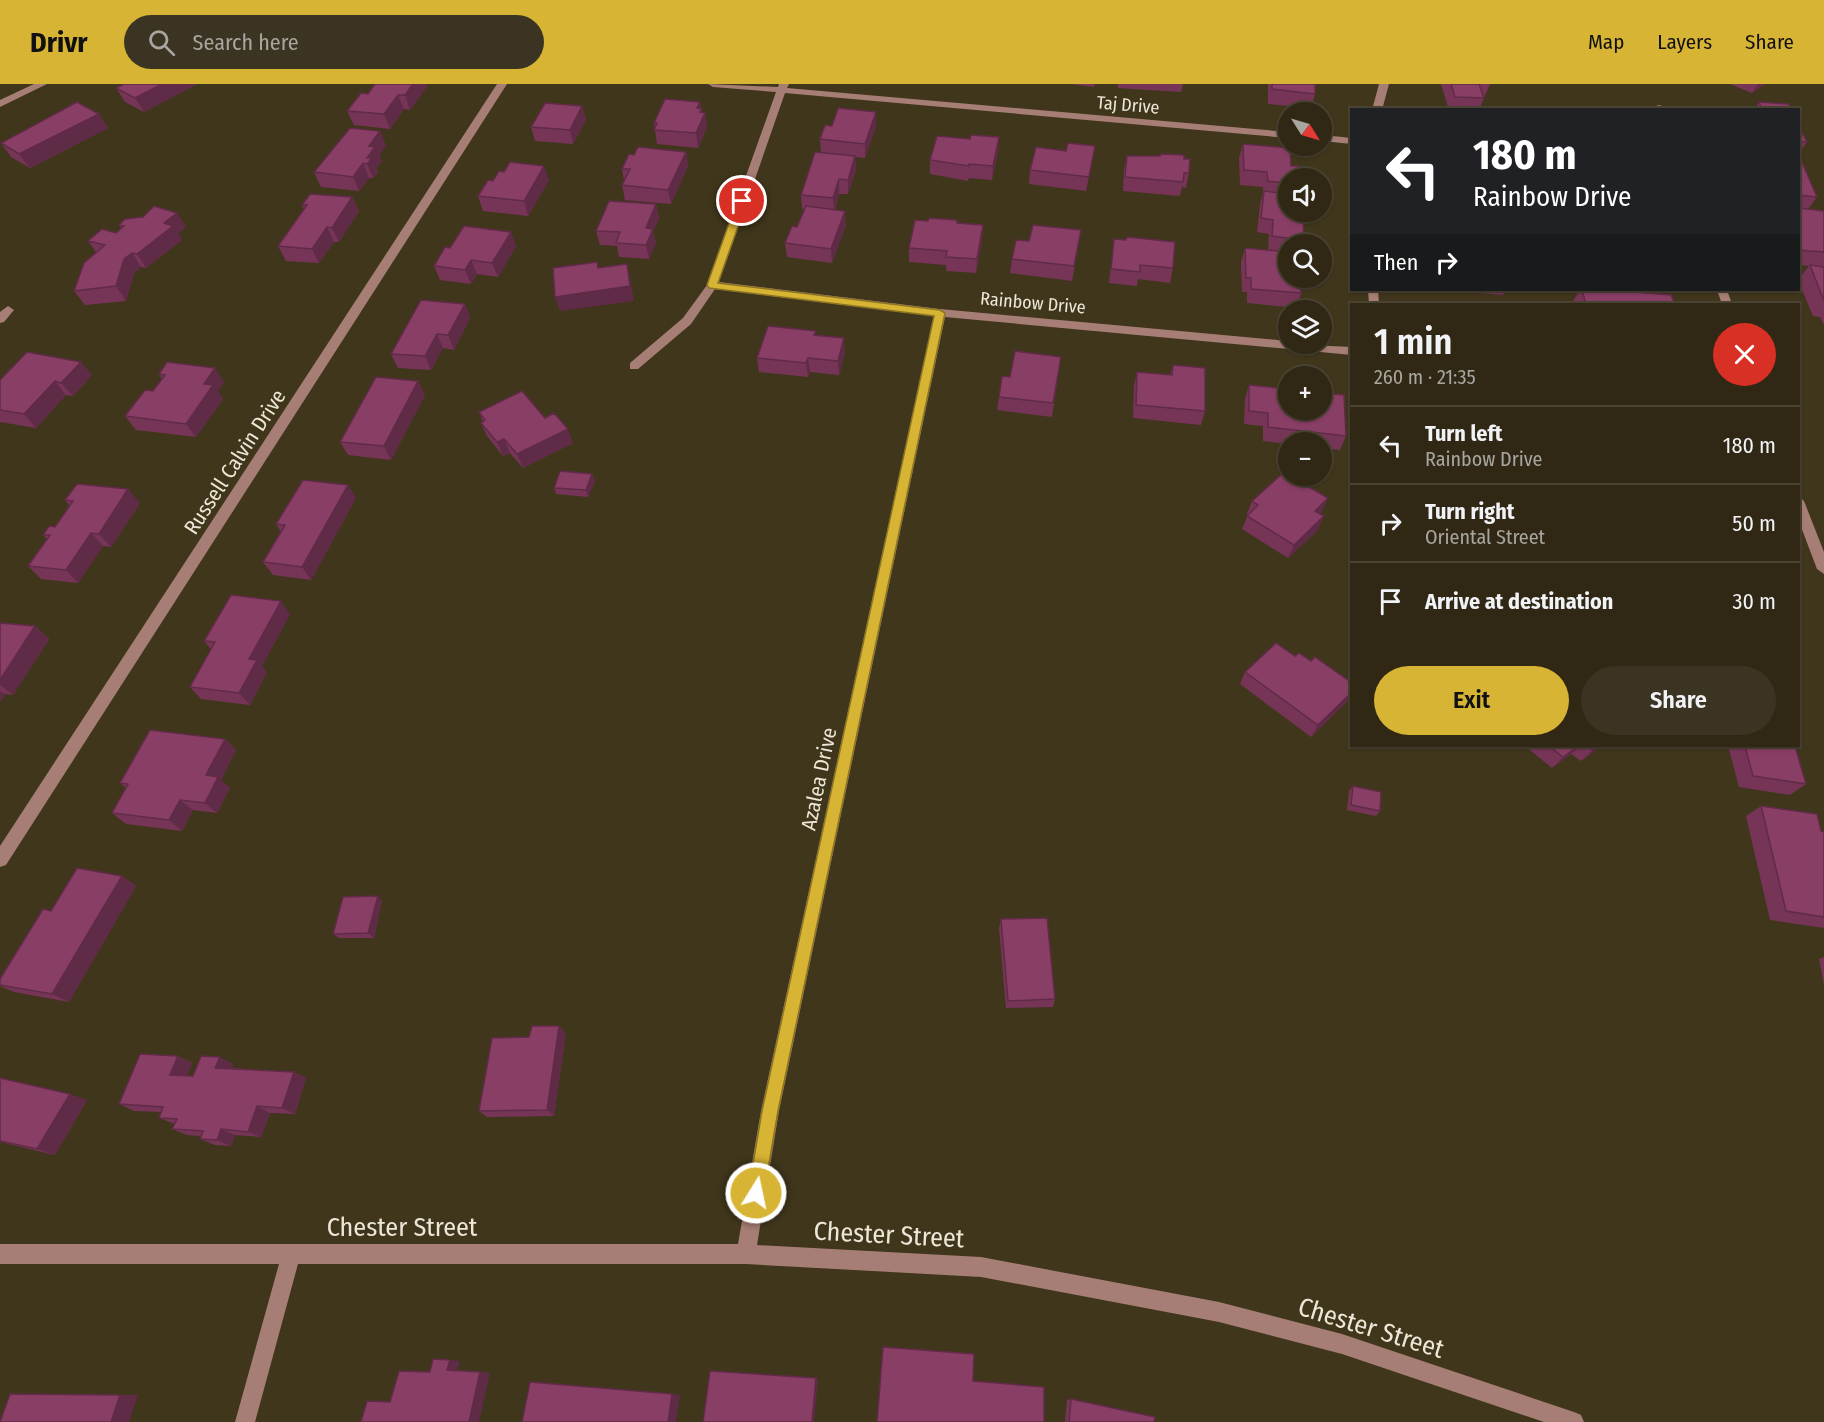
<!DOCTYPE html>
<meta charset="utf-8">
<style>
body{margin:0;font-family:"Fira Sans Condensed",sans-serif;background:#3c3422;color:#f1f3f6;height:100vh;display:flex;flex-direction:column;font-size:22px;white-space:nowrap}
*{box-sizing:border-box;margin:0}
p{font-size:20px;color:#a8a6a0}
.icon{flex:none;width:33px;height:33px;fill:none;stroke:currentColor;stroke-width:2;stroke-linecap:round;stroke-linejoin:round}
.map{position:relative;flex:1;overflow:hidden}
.drawer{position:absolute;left:1350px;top:219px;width:450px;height:444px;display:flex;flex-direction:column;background:#302815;border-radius:0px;box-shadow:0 2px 4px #0004,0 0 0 2px #4b4434}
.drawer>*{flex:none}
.banner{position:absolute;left:1350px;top:24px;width:450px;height:183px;border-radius:0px;box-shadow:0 2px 4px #0004,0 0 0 2px #4b4434;background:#202124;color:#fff;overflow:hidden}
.needle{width:39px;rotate:127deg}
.tools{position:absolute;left:1278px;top:18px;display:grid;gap:12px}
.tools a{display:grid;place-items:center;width:54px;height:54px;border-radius:50%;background:#302815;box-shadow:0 2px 4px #0004,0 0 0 2px #4b4434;font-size:30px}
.pin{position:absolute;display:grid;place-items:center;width:51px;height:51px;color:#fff;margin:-26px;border:3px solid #fff;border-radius:50%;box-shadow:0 2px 6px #0007}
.me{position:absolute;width:66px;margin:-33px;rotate:10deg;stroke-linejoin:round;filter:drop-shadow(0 0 4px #0008)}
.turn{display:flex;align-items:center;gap:21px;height:126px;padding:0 24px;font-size:27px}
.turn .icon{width:78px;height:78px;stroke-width:2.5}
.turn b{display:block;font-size:42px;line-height:51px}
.then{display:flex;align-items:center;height:57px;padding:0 24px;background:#0003;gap:12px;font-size:22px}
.round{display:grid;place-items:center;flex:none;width:63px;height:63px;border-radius:32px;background:#3c3422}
.summary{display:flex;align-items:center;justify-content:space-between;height:102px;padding:0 24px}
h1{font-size:36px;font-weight:600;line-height:45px}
.primary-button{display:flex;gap:12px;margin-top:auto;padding:12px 24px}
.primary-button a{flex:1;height:69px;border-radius:36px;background:#d8b434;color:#111;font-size:24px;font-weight:600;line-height:69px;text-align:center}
.primary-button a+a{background:#3c3422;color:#f1f3f6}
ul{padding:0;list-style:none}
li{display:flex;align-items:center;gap:18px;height:78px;padding:0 24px;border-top:2px solid #4b4434}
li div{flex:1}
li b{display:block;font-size:22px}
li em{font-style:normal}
header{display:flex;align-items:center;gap:36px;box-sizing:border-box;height:84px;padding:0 30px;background:#d8b434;color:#111}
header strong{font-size:28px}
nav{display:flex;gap:33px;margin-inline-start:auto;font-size:21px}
.search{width:420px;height:54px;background:#3c3422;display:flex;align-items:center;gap:15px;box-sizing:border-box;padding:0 21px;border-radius:33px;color:#a8a6a0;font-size:22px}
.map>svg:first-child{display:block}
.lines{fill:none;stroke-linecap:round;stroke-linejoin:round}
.minor{fill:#a67e75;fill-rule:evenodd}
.wall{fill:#763557}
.shaded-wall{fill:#602b47}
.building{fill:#893e65;stroke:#602b47;stroke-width:1.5}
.route{fill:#d8b434;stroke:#8c7522;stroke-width:1.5}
.labels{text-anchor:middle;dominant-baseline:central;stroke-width:5;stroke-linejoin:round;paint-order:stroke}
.far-street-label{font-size:18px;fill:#ece7d7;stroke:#40361c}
.street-label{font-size:21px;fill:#ece7d7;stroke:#40361c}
.near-street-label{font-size:26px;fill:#ece7d7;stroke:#40361c}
</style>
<header>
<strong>Drivr</strong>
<div class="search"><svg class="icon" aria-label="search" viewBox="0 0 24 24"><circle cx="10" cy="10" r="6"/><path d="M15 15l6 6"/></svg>Search here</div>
<nav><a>Map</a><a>Layers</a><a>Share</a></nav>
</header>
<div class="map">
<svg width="1824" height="1338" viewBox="0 0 1824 1338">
<rect width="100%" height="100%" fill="#40361c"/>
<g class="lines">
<path class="minor" d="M34,0H47L0,23V16Z
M497,0H507L6,781L0,783V762Z
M708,0L778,3L779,0H789L787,4L1288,48V54L785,9L719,198L940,225L1288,257V260L1352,263V271L945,233L779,1027L757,1161L981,1173L1219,1218L1342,1250L1574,1328L1581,1331L1584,1338H1544L1342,1270L1219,1238L981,1193L746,1180H298L255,1338H235L279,1180H0V1160H738L761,1027L934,232L715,205L691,240L638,285H630V279L683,234L707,201L776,8L713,3Z
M1379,0H1389L1382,26H1372Z
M1659,21L1662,22L1665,26H1655L1656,22Z
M1322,51L1352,54V60L1322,57Z
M1368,206H1378L1379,220H1369Z
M1717,206H1727L1732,220H1722Z
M8,222L14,226L4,238L0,239V228Z
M1798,412L1804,417L1824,468V490L1817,485L1798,435Z"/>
</g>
<path class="wall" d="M124,0H197L144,28L125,18L116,4Z
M1070,0H1095L1094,3Z
M1118,0H1183L1181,8L1118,4Z
M1268,0H1315V10L1311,24L1268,20Z
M1441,0H1490L1479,26H1449Z
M1730,0H1765L1752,9Z
M428,1L410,26L404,25L390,45L354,41L347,27L368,10Z
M700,18L702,29H705L707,43L698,64L657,60L654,39Z
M1759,18L1791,26H1754Z
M582,22L586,36L573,60L535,57L531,43Z
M99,30L108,44L30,84L11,73L1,59Z
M1798,41L1807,58L1799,69L1817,113L1808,125L1824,127V241L1820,233L1813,232L1798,196L1809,182L1798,181Z
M832,42H876L865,74L855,73L856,86L848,110H839L835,126L846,141L832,179L787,173L785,159L797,143L804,125H802L801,111L821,69L820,55Z
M380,47L386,62L379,71L382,77L376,84L378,88L373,94H369L359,107L321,103L314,88Z
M999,53L998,68L992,96L969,94L968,97L930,90V76L970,55Z
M1243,60L1288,94V128L1303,156L1301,160H1288V194L1296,198L1301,209L1296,224L1247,219V208H1242L1241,178L1245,164L1268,166L1269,150L1257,148L1260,121L1263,108V103L1240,101L1239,74Z
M1095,62L1086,107L1029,100L1030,86L1066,67Z
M686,68L688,82L671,120L625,116L622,101L624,96L622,85L634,71Z
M1127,72L1184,75L1189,89L1186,104L1182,103L1180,112L1123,107L1124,86Z
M549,96L528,132L483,127L478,112L493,97Z
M352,113L359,127L339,158H334L319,179L286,177L278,162L304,125L302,121Z
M656,120L659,135L653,148L656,159L649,175L619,173L617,162L600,161L596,147Z
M177,129L186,143L178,149L182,156L146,184L141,183L134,189L126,217L85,221L74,207L96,168L88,157L116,149L121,144L119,141Z
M957,139L983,141L982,156L976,189L946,187V181L909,178V164Z
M1081,146L1072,197L1010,189L1012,175L1029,157Z
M1114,155L1173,184L1170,199L1138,195L1137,202L1109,199Z
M516,162L498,193L477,190L471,200L440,196L434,182L450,164Z
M1464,206H1506L1503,211L1465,208Z
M1580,206H1612L1675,220H1574L1573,217Z
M465,220L470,234L454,266L443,264L431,286L398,284L391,270Z
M816,251L845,268L839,291L810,288L808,293L759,288L757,274Z
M1061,273L1052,333L997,326L999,313L1010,293Z
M1173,281L1205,327L1201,341L1133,334L1134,302L1137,288L1170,291Z
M159,290L224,298L218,307L223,315L196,353L136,346L125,332L153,307L162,295Z
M92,291L73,312L66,311L36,344L0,338V296Z
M418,297L425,311L391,376L348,371L340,358Z
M1249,301L1346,352L1340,366L1322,364V358H1288V360L1263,357V342L1244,340L1245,315Z
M479,328L545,334L573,359L523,384L510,369L503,372L487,352L481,339L483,338Z
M595,397L588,413L556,410L554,404Z
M356,414L311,496L273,491L263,478L281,448L276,440Z
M1328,414L1322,427L1320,429L1318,446L1288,474L1242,445L1248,431L1247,430L1252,417Z
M65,416L140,419L111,463L103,462L78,499L41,495L28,482L47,455L43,451L55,443L70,422Z
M290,530L262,582L267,588L250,621L201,615L190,603L211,565L204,557Z
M0,539L35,542L49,555L13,611L5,610L0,618Z
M1295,572L1352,599V611L1349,615L1311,653L1240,600L1245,588Z
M225,655L236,666L221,696L230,704L217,729L193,726L182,747L126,740L112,729L126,704L120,699Z
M1525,662H1601L1581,677L1571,670L1552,684Z
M1728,662H1795L1806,700L1790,711L1739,703Z
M1353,702L1380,727L1376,732L1347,726L1349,707Z
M1761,722L1824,748V844L1770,836L1746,732Z
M122,792L136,802L69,918L14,908L0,902V895L51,827Z
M378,812L382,817L374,854H339L333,850Z
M1001,835L1055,915L1053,923L1006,924L999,844Z
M1824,873V901L1819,875Z
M566,949L554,1032L487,1033L479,1027L529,953Z
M178,972L192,979L187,992H193L233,980L232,984L294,988L306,994L295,1030L270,1029L261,1053L235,1051L231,1062L215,1061L200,1055L201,1052L187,1051L172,1045L175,1040L159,1034L161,1028L134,1027L119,1020Z
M0,994L87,1016L55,1071L0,1058Z
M1071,1315L1154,1338H1065L1067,1316Z"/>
<path class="shaded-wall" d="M162,0H197L144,28L135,14Z
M413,0H427L428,1L410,26L405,11Z
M1758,0H1765L1752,9Z
M398,11L404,25L390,45L384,30Z
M700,18L703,33L705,29L707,43L698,64L696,49L697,24Z
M582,22L586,36L573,60L570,46Z
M876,28V42L865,74V60Z
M99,30L108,44L30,84L19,70Z
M380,47L386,62L379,71L382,77L376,84L378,88L373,94L367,80V74L369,62Z
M999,53L998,68L992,96L993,82Z
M686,68L688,82L671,120L668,106Z
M855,72L856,86L848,110V96Z
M363,79L369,94L359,107L353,93Z
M544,82L549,96L528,132L524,117Z
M839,95V110L834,128L833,114Z
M352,113L359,127L339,158L332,144Z
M656,120L659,135L653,148L656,159L649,175L646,161V144Z
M845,127L846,141L832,179L831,165Z
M177,129L186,143L178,149L182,156L146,184L137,170L164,139Z
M983,141L982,156L976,189L977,175Z
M327,143L334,158L319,179L312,165Z
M511,148L516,162L498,193L492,179Z
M132,169L141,183L134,189L126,217L116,202L124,175Z
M471,176L477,190L471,200L465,186Z
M627,180L630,194L634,217L560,227L555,213Z
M465,220L470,234L454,266L448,251Z
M437,250L443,264L431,286L425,272Z
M844,254L845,268L839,291L838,277Z
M808,274L810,288L808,293L806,279Z
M81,278L92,291L73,312L61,299Z
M215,284L224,298L218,307L223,315L196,353L186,340L204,300Z
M55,297L66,311L36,344L24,330Z
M418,297L425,311L391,376L384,362Z
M568,345L573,359L523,384L517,370Z
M504,355L510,369L503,372L497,358Z
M592,390L595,397L588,413L586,406Z
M348,401L356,414L311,496L302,483Z
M128,405L140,419L111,463L99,450Z
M1328,414L1322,427L1309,440L1315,427Z
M1324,432L1318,446L1288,474L1294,461Z
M91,449L103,462L78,499L66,486Z
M281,517L290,530L262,582L267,588L250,621L239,609L249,575Z
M35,542L49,555L13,611L0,601V596Z
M0,607L5,610L0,618Z
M1352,608V611L1349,615L1311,653L1318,641Z
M225,655L236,666L221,696L230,704L217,729L205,719L206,691Z
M1578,662H1580L1571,670L1552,684L1563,673Z
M1599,662H1601L1581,677L1593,666Z
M180,716L193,726L182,747L169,736Z
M122,792L136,802L69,918L52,910Z
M378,812L382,817L374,854L368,849Z
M559,942L566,949L554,1032L547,1026Z
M178,972L192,979L185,998L170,991Z
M220,973L233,980L229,990L215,984Z
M294,988L306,994L295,1030L282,1024Z
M70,1010L87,1016L55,1071L37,1065Z
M257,1022L270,1029L261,1053L248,1048Z
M221,1045L235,1051L231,1062L217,1056Z
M450,1276L460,1277L457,1287L447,1286Z
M480,1288L490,1289L479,1338H469Z
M816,1294L818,1295L814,1338H812Z
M672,1310L680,1311L676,1338H668Z
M120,1311H138L129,1338H111Z"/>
<path class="building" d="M124,0H162L135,14L116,4Z
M375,0H413L405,11H398L384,30L347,27L361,9L368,10Z
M1272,0H1315V10L1272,5Z
M1451,0H1479L1484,14L1455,13Z
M665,15L700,18L697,24L702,25L700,28L705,29L696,49L654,46L657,39H654Z
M77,18L99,30L19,70L1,59Z
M1759,18L1789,20L1791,26H1762Z
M545,19L582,22L570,46L531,43Z
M838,24L876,28L865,60L820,55L825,41L832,42Z
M1798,41L1807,58L1798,57Z
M350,44L380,47L369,62L375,63L367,74H372L367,80L363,79L353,93L314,88Z
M971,51L999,53L993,82L969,80V82L930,76L937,52L970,55Z
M1068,59L1095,62L1089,93L1030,86L1036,63L1066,67Z
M1243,60L1290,64L1291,82H1299L1300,94H1288V99L1268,97L1267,88L1244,86Z
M638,63L686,68L668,106L622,101L630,85H622L629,70L634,71Z
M815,68L855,72L848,96L839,95L833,114L801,111Z
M1798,69L1817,113L1798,111Z
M1161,70L1184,71V75H1190L1189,89H1184L1183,98L1125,93L1127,72H1160Z
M510,78L544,82L524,117L478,112L488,96L493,97L499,87L504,88Z
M1264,107L1288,110V128H1304L1303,156L1272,152L1273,136L1261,134Z
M310,110L352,113L332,144L327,143L312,165L278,162L307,121H302Z
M609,117L656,120L646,144L653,145L646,161L616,159L620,148L596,147Z
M154,122L177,129L164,139L173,142L137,170L132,169L124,175L116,202L74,207L84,179L105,161L88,157L102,145L116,149L124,142L119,141L125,135L143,133Z
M806,122L845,127L831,165L785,159L792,142L797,143Z
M1798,124L1824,127V168L1798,166Z
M929,134L957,136V139L983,141L977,175L946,173L947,167L909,164L915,136L928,137Z
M1033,141L1081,146L1074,182L1012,175L1016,156L1029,157Z
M464,142L511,148L492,179L471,176L465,186L434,182L445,163L450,164Z
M1127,153L1175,158L1173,184L1140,181V188L1111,185L1114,155L1126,156Z
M1245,164L1288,168V194H1295L1296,198L1300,199L1301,209L1251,205V194H1246Z
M597,178L598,184L627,180L630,202L555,213L553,184Z
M1810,181L1824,183V217Z
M1582,206H1612L1671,211L1675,220H1586Z
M421,216L465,220L448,251L437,250L425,272L391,270Z
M768,242L816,247L814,251L844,254L838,277L808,274L806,279L757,274Z
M1015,267L1061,273L1053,319L999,313L1002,292L1010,293Z
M27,268L81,278L61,299L55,297L24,330L0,326V296Z
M167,278L215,284L204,300L213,301L186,340L125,332L145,306L153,307L165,291L159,290Z
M1173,281L1205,284V327L1136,321L1137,288L1172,291Z
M376,293L418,297L384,362L340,358Z
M1249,301L1288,305V326H1322V309L1344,311L1346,352L1268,343V329L1249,327Z
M522,307L545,334L554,329L568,345L517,370L504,355L497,358L481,339L485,336L479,328Z
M560,387L592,390L586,406L554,404Z
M1284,388L1288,391V392H1290L1328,414L1315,427L1324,432L1294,461L1247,432L1258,421L1252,417Z
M303,396L348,401L302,483L263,478L285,441L276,440Z
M77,400L128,405L99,450L91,449L66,486L28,482L50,451H43L49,442L55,443L73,417L65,416Z
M231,511L281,517L249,575L257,576L239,609L190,603L215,558L204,557Z
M0,539L35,542L0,596Z
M1276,559L1295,572L1299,569L1311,577L1315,573L1352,599V608L1318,641L1245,588Z
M150,646L225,655L206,691L218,693L205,719L180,716L169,736L112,729L128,700L120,699Z
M1549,662H1578L1563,673Z
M1587,662H1599L1593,666Z
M1745,662H1795L1806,700L1753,692Z
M1353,702L1381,708L1380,727L1351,721Z
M1761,722L1817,730L1821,747L1824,748V833L1786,827Z
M77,784L122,792L52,910L0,901V895L43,825L51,827Z
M378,812L368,849L333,850L343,813Z
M1047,834L1055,915L1008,917L1001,835Z
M532,942H559L547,1026L479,1027L492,954L529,953Z
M140,970L178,972L170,991L193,992L201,972L220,973L215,984L294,988L282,1024L257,1022L248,1048L221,1045L217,1056L200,1055L203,1047L172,1045L177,1035L159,1034L163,1023L119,1020Z
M0,994L70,1010L37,1065L0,1057Z
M883,1263L974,1270L973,1297L1044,1303V1338H877Z
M433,1275L450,1276L447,1286L480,1288L469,1338H361L367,1317L390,1318L399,1287L430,1288Z
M710,1287L816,1294L812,1338H703Z
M530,1298L672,1310L668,1338H522Z
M10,1310L120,1311L111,1338H0Z
M1071,1315L1155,1333L1154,1338H1069Z"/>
<path class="route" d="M742,115L747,117L718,199L940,226L945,229L778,1027L764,1109L762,1115L756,1117L750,1115L748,1109L762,1027L934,232L709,204L707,201L737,117Z"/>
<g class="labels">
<g class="far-street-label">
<text transform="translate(1128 21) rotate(5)">Taj Drive</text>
<text transform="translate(1033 219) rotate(5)">Rainbow Drive</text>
</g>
<g class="street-label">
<text transform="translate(235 378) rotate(-57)">Russell Calvin Drive</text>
<text transform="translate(819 695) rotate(-78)">Azalea Drive</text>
</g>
<g class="near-street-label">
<text x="402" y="1143">Chester Street</text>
<text transform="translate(889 1151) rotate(3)">Chester Street</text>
<text transform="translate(1371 1244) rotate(17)">Chester Street</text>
</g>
</g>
</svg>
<div class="tools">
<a><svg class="needle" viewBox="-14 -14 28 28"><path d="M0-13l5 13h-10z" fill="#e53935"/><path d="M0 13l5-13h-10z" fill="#a8a6a0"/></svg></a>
<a><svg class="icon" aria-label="sound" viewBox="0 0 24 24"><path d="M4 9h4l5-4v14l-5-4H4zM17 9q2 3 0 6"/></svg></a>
<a><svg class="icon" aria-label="search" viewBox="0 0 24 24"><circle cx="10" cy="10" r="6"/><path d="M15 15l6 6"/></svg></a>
<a><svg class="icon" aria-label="layers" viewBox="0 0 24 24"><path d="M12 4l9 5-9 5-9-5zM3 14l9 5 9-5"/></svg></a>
<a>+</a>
<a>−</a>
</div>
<div class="pin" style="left:742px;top:117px;background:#d93025"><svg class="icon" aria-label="arrive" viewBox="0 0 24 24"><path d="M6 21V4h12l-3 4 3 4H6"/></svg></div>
<svg class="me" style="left:756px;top:1109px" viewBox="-20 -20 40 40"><circle r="17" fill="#d8b434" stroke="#fff" stroke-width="3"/><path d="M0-11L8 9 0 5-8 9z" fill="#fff"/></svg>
<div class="banner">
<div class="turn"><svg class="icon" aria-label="left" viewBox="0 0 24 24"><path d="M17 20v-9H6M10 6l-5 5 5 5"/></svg><div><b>180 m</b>Rainbow Drive</div></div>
<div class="then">Then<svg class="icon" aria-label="right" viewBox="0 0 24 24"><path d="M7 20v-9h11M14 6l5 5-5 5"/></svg></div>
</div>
<section class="drawer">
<div class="summary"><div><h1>1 min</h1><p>260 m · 21:35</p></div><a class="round" style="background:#d93025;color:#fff"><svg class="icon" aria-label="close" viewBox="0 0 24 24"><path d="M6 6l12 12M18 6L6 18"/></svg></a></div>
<ul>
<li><svg class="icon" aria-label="left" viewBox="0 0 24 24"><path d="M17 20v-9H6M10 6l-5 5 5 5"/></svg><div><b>Turn left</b><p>Rainbow Drive</p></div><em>180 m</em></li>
<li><svg class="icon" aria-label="right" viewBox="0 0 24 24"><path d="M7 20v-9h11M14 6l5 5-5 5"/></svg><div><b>Turn right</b><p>Oriental Street</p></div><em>50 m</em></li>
<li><svg class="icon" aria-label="arrive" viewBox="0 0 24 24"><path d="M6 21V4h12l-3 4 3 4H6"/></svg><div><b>Arrive at destination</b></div><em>30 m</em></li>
</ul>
<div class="primary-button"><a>Exit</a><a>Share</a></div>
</section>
</div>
